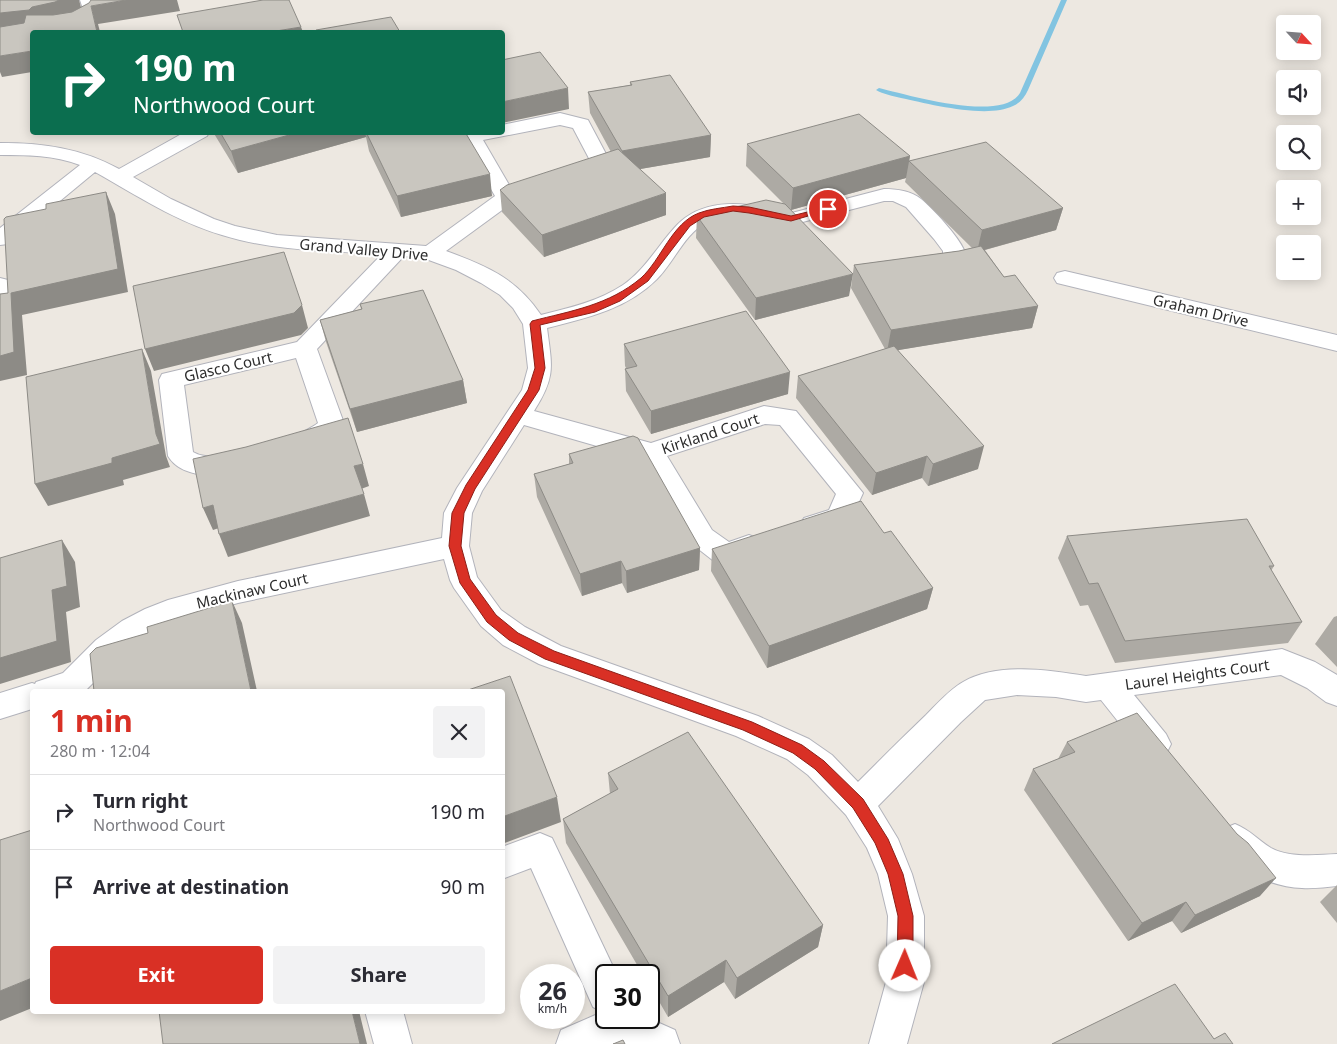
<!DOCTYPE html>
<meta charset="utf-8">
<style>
body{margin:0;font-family:"Noto Sans",sans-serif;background:#f2f2f3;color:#2b2b33;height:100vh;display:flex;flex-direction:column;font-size:19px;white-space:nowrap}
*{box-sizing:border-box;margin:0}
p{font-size:16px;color:#7c7c81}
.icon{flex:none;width:28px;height:28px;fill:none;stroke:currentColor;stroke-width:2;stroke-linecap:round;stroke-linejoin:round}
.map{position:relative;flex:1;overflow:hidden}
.details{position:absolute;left:30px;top:689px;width:475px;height:325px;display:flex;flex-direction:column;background:#fff;border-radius:5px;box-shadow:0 2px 12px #0003}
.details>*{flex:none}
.banner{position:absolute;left:30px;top:30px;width:475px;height:105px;border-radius:5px;box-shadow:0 2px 12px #0003;background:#0b6e4f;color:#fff;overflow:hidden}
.needle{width:32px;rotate:116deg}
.buttons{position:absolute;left:1276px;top:15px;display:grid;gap:10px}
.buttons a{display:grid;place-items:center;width:45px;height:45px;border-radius:5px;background:#fff;box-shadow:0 2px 12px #0003;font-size:25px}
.speed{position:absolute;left:520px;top:964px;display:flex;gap:10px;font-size:25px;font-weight:700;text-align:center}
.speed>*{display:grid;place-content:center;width:65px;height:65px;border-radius:50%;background:#fff;box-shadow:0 2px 12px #0003;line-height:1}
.speed small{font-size:12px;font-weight:400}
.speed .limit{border:2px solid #111;border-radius:8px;background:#fff;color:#111}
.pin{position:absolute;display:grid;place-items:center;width:42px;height:42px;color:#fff;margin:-21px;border:2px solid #fff;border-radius:50%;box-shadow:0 1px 5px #0007}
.me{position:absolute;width:55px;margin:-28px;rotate:1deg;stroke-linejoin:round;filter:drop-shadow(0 0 4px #0008)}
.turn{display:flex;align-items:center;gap:18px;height:105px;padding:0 20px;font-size:22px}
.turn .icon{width:65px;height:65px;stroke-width:2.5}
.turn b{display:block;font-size:35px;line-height:42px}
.round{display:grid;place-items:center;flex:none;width:52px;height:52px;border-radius:5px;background:#f2f2f3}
.summary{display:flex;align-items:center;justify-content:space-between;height:85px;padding:0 20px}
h1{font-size:30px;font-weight:700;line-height:38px;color:#d93025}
.primary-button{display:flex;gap:10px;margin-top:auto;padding:10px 20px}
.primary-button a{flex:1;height:58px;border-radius:5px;background:#d93025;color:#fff;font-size:20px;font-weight:700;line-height:58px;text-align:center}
.primary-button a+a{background:#f2f2f3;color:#2b2b33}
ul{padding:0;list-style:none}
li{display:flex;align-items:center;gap:15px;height:75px;padding:0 20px;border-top:1px solid #e1e1e2}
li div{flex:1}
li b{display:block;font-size:19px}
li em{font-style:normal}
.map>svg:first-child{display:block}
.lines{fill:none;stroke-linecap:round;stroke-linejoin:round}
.stream{fill:#82c4e1;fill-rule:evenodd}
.minor-casing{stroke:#b2b3bb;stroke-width:2}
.minor{fill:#fff;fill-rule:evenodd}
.wall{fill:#adaaa4}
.shaded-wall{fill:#8d8b86}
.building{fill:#c9c6bf;stroke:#8d8b86}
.route{fill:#d93025;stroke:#8d1f18}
.labels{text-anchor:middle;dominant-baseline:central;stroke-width:4;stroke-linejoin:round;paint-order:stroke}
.street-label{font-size:15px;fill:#2d2d2d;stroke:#fff}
</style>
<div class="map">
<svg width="1337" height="1044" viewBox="0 0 1337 1044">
<rect width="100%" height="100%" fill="#ede8e1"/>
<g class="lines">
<path class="stream" d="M1061,0H1067L1028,90C1025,97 1020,103 1013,106C987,119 929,104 901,98C893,96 883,94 876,90L879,88C908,95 1002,123 1020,93Z"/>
<defs>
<path id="minor" d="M80,0H96L101,13C87,34 60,32 38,32L40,28C56,24 70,22 84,12Z
M560,113L588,120L614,169C608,178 586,182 576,179L573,175L576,171L593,166L573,128L560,125L483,140L512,190L537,183L544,185L547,189L544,193L513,202L446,251C487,266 516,278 541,315C569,308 599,301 623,285C646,269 658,245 677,225C701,200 739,201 770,209L773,213L770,217C748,223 730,210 707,222C685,233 674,262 657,279C627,309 587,318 547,328C552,367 556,376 534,411L651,443L764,406L796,411L863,493L849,524L814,535L804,532L800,525L804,518L829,510L836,494L780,425L765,424L667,456L712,530L729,542L749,535L759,539L763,546L759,553L725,565L715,562L692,544L642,459L524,425L482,491L472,513L469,546L477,577L501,610L525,627L561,646L758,716L809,739L832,755L858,782C881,759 903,737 926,715C937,704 949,690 963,682C997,662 1049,670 1086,676L1282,649L1315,662L1337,675V706L1326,702L1307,688L1281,675L1134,695L1166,734L1171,744L1166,754L1155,758L1144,754L1101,700L1086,702L1056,697L1017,695L985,700L961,722L878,806L898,839L912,874L924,916V982L907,1044H869L886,982L888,916L878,874L867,848L846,815L808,775L787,759L736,736L539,664L503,645L481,626L454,588L450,580L444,559L238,603L184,618L144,637L118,658L85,691H32V709L0,719V693L32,683L35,684L36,682L63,673L96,640L122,621L145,609L168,600L238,581L442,538L444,513L457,488L522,390L528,368L523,324L513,308L500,295L481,283L456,270L426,259L404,256L317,349L345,426C335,442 312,455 294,449L290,443C296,434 309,430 318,423L296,358L184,385L193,452C208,461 225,453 240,457L244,464L240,471C218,477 182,479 168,456L159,380L162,374L297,342L382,254C328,251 273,251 222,235C177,222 136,195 95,172L8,244L0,245V228L80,165C54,155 27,155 0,155V143C43,143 81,148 119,169L185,132H209L207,136L133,177L171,199L214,219L235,226L277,235L426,246L495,196L461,137L464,133L502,132V125Z
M884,189C897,189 911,191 921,199C933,209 958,236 964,250C967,256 965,264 962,269L929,274L921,272L918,267L921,262L943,259V251L934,239L906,207L893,201H884L791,225L784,223L780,219L784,215Z
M1065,271L1337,335V351L1057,283L1054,278L1057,273Z
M0,278L8,280C12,286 17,306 11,312C8,316 4,316 0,317Z
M1235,824C1250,830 1258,840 1271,848C1289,858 1317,855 1337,854V886C1326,887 1313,889 1302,888C1271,887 1231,869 1218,840L1223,829Z
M540,833L552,838L617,975H606V1018H648L675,1030L680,1044H556L561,1030L600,1013L601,1011L593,1007L531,868L502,879V847Z
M365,1011H403L412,1044H374Z"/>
</defs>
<use href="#minor" class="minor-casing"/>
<use href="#minor" class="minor"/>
</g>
<path class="wall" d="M630,82L711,135L710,157L640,169L666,215L544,257L502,212L500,190L611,152L590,113L588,92L630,85Z
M213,132H465L492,196L401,217L369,151L366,137L238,173Z
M747,144L910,156L909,161L1063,208L1056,230L985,250L1004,277L1038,306L1032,328L898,350L978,469L928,486L922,478L872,495L796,398L798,376L885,349L851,288L854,265L959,251L972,248L905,182L906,178L791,210L849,296L755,320L696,238L697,216L784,204L746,166Z
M360,304L463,380L467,403L357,432L326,342L320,320L361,309Z
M624,344L788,394L651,434L626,391L625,369L626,368L625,366Z
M569,454L700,548L699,570L627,593L622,583L582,596L537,497L534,474L569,464Z
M884,533L933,588L927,609L767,668L711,571L712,549Z
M1067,536L1274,566L1271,571L1302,622L1288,643L1115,663L1088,605L1080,606L1058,558Z
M1337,616V667L1315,644L1334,617Z
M1067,742L1260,896L1181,933L1172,921L1128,941L1024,790L1033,769L1058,759Z
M608,773L823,925L818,947L735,999L724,982L668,1017L649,984V975H643L566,843L563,819L610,794Z
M1337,885V923L1320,902Z"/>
<path class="shaded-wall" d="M59,0H79L82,11L0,33V13L32,7Z
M126,0H177L180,11L98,24L100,32H97L91,6Z
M301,27L303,32H270Z
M32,51V72L2,77L0,72V56Z
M568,88L569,109L502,123V102Z
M300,132H365L366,137L238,173L231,151Z
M711,135L710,157L623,172L622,151Z
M910,156L906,178L791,210L793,188Z
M490,174L492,196L401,217L397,196Z
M106,192L115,214L128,292L22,315L27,375L0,381V356L11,293Z
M666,193V215L544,257L542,235Z
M1063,208L1056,230L977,252L982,230Z
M853,274L849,296L755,320L756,298Z
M302,305L308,328L301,335L154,371L145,349Z
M1038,306L1032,328L887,352L891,330Z
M142,349L151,371L166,456L170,467L123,480L124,485L48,506L35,484L112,458L156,434Z
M790,372L788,394L651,434V411Z
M463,380L467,403L357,432L350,409Z
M984,446L978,469L928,486L933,464Z
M927,456L922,478L872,495L876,473Z
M363,464L369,486L361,489L354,466Z
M364,494L370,516L228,557L219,534Z
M213,505L222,527L213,530L203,508Z
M62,540L75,562L80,607L66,612L71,662L0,684V658L52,590Z
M700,548L699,570L627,593L626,571Z
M621,561L622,583L582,596L580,574Z
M933,588L927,609L767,668L769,646Z
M232,601L242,623L257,691H251Z
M557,797L561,822L502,844V817Z
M1276,878L1260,896L1181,933L1195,915Z
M1186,902L1172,921L1128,941L1142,923Z
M823,925L818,947L735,999L737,978Z
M726,960L724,982L668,1017V996Z
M32,978V1008L0,1021V991Z
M352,1011H359L367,1044H360Z"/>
<path class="building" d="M0,0H59L55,2L32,7L29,10L0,13Z
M91,0H126L91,6L97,32H32V51L0,56V27L24,23L26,15H53L72,12L89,3Z
M263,0H289L301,27L270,32H183L177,15Z
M391,17L400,32H317L316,30Z
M540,52L568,88L502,102V60Z
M670,75L711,135L622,151L588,92L632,85L630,82Z
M859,114L910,156L793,188L747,144Z
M220,132H300L231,151Z
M366,132H465L490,174L397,196Z
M986,142L1063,208L982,230L909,161Z
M618,149L666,193L542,235L500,190L507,185Z
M106,192L118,269L11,293L14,352L0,356V294L8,293L4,219L6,217L46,209V204Z
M766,200L785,204L853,274L756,298L697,216Z
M981,246L1004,277L1015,275L1038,306L891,330L854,265L959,251Z
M284,252L302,305L294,313L145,349L133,286Z
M423,290L463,380L350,409L320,320L362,309L360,304Z
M746,311L790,372L651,411L625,369L637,366L624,344Z
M894,346L984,446L933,464L927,456L876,473L798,376Z
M142,349L156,434L160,444L112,458V463L35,484L26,377Z
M348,418L363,464L354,466L364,494L219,534L213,505L203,508L193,459L246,447Z
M633,436L638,438L700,548L626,571L621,561L580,574L534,474L573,463L569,454Z
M861,501L884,533L891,531L933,588L769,646L712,549Z
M1247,519L1274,566H1269L1302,622L1125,641L1098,583L1089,584L1067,536Z
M62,540L67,586L52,590L57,641L0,658V558Z
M232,601L251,691H94L90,654L96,648L148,633L147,627Z
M510,676L557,797L502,817V691H465Z
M1137,713L1237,834L1248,843L1276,878L1195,915L1186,902L1142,923L1033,769L1075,752L1067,742Z
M688,732L823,925L737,978L726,960L668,996L563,819L618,789L608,773Z
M32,830V978L0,991V840Z
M1175,984L1214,1039L1225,1033L1233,1044H1052Z
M159,1011H352L360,1044H163Z
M623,1040L625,1044H613Z"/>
<path class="route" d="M733,206L749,207L791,216L828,207L832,209L791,221L749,213L733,211L704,217L690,226L648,281L620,301L595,312L540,325L545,368L539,390L475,489L464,513L461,546L470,579L496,615L518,633L554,651L752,722L802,745L824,761L863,799L888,839L903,874L913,916V966L910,971L905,973L900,971L897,966L898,916L888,874L875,843L853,808L815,769L793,753L743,730L545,659L509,640L487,622L460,583L449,546L452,513L466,485L528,390L535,368L530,324L532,321C571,311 609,305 641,278C661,260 672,223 699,213C709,209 722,208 733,206Z"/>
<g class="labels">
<g class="street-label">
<text transform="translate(364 249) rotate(5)">Grand Valley Drive</text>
<text transform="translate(1201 310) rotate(13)">Graham Drive</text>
<text transform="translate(228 366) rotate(-13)">Glasco Court</text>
<text transform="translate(710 433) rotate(-18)">Kirkland Court</text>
<text transform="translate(252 590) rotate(-13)">Mackinaw Court</text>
<text transform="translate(1197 674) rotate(-8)">Laurel Heights Court</text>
</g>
</g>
</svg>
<div class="buttons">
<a><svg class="needle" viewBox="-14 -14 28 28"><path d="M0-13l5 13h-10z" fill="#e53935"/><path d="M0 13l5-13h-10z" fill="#7c7c81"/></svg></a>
<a><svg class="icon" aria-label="sound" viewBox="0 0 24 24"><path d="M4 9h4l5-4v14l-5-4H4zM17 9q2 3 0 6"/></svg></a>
<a><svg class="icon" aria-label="search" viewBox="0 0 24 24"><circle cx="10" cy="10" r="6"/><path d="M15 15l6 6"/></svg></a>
<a>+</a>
<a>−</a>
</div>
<div class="speed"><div>26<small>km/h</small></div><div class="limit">30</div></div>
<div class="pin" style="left:828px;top:209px;background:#d93025"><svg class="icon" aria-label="arrive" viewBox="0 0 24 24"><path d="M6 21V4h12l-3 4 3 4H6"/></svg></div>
<svg class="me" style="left:905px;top:966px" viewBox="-20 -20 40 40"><circle r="19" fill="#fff"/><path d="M0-13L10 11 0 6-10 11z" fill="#d93025"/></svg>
<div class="banner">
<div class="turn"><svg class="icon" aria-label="right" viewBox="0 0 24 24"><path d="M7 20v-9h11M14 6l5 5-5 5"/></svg><div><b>190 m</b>Northwood Court</div></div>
</div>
<section class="details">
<div class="summary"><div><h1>1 min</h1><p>280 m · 12:04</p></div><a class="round"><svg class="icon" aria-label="close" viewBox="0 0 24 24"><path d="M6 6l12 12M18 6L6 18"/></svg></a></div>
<ul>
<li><svg class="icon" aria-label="right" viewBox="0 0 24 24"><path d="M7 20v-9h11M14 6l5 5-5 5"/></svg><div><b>Turn right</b><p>Northwood Court</p></div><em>190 m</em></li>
<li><svg class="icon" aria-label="arrive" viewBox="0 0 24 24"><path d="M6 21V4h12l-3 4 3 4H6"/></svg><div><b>Arrive at destination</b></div><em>90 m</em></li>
</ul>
<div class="primary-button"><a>Exit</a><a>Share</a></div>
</section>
</div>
